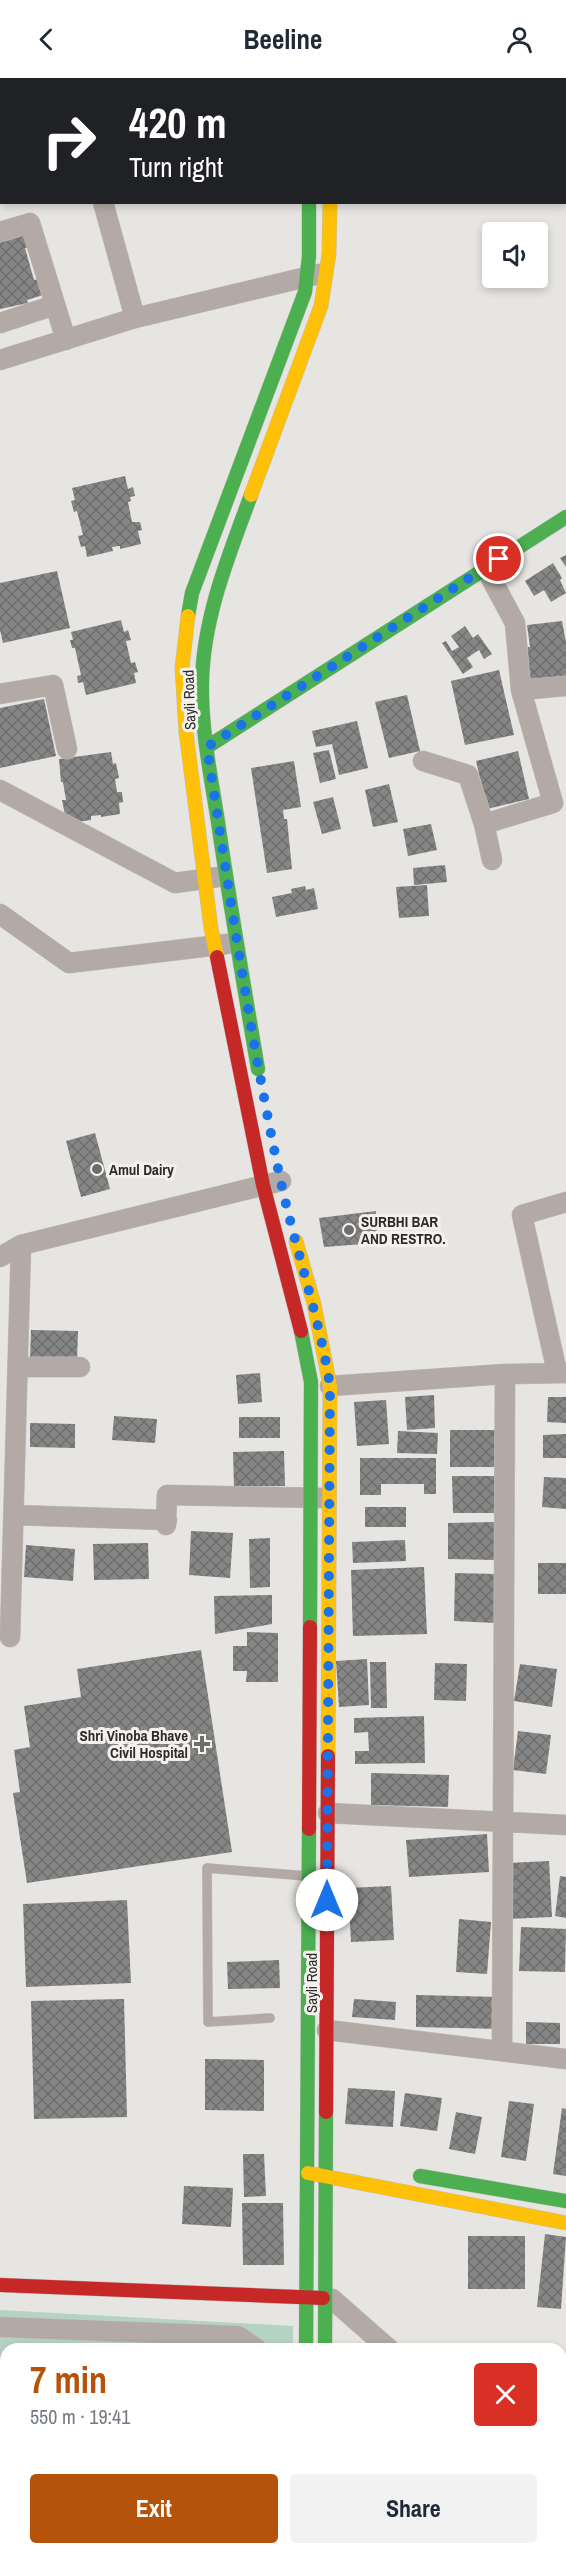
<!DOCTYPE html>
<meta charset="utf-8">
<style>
body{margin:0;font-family:"Archivo Narrow",sans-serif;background:#f2f2f3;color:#1f2937;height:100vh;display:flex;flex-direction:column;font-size:22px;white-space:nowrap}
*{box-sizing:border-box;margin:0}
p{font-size:20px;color:#747a83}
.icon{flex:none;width:33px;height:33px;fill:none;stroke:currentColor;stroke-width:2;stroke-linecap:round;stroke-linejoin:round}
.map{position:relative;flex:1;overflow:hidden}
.drawer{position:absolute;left:0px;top:2265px;width:567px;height:212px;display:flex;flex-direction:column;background:#fff;border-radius:18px 18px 0 0;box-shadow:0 3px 9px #0003}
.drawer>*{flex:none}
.banner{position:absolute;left:0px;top:0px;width:567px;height:126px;box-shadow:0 3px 9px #0003;background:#202124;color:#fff;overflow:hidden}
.fabs{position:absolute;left:482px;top:144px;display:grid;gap:12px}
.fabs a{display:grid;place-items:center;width:66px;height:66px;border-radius:6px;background:#fff;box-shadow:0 3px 9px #0003;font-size:30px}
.pin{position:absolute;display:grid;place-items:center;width:51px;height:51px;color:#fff;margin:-26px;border:3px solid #fff;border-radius:50%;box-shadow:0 2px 6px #0007}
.me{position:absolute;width:66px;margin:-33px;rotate:0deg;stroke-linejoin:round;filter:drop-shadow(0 0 4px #0008)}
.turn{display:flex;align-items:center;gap:21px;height:126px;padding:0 30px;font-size:27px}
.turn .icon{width:78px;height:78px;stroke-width:2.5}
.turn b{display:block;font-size:42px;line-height:51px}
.round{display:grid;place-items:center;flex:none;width:63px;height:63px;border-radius:6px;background:#f2f2f3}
.headline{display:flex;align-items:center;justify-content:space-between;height:102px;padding:0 30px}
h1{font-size:36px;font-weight:800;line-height:45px;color:#b45309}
.primary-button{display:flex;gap:12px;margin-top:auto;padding:12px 30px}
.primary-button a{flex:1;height:69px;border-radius:6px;background:#b45309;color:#fff;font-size:24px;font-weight:800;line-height:69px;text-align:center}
.primary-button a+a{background:#f2f2f3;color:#1f2937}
header{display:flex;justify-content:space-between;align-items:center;height:78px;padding:0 30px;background:#fff;font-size:27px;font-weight:800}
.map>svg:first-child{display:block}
.pitch{fill:#b5d3c2}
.building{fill:url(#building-cross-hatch)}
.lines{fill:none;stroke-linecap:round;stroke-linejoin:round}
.lane-casing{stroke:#c1c0be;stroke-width:10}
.street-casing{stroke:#c1c0be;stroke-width:21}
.fast-casing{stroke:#c1c0be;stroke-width:15}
.slow-casing{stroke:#c1c0be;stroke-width:15}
.jam-casing{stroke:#c1c0be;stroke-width:15}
.lane{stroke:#b3aaa5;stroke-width:9}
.street{stroke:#b3aaa5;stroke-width:20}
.fast{stroke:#4caf50;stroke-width:14}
.slow{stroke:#ffc107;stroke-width:14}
.jam{stroke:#c62828;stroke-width:14}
.route{stroke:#1a73e8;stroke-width:10;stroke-dasharray:0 18}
.poi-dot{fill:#6e6d6b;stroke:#f5f2ee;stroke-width:2}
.labels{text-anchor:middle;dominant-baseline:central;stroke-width:6;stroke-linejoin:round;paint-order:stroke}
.street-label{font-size:15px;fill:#2d2c2b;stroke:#f5f2ee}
.poi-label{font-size:15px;font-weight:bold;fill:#2d2c2b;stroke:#f5f2ee;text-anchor:start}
</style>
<header><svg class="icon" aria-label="back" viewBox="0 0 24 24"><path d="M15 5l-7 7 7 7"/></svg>Beeline<svg class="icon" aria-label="person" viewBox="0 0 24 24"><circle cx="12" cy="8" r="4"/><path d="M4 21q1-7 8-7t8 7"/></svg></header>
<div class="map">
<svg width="566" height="2476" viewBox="0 0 566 2476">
<defs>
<pattern id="building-cross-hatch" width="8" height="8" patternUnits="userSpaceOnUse" patternTransform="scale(1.5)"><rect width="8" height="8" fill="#878686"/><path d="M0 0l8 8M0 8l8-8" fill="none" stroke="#6f6e6e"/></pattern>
</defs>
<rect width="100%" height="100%" fill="#e7e5e2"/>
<path class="pitch" d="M0,2232L293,2248V2271H6V2470H217V2476H0Z"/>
<path class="building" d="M25,152L30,169L25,170L34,202L39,201L43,217L27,222L28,225L0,231V158Z
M125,398L128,411L133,409L135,418L130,419L131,423L128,424L132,444H140L142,452L138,453L141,466L120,471V468L112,469L113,473L87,479L85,468L81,469L78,458L83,457L77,433L74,434L71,423L75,422L72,410Z
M566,477V489L560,480Z
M553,485L562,500L560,502L566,515L551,524L544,512L534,518L525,503Z
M57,493L70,550L3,565L0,552V505Z
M121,542L124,554L128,552L131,562L126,563L131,585L135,584L138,594L134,595L136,605L86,617L83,604L78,605L77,598L81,597L75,570H72L70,562H73L71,554Z
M562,543L566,564V601L531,606L525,569H530L527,547Z
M465,548L473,560L478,556L492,576L484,581L479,572L467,580L473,589L463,596L442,565L446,563L452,573L459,569L451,558Z
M499,592L514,657L465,667L451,603Z
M407,617L420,673L389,680L375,624Z
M44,621L56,678L0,690V630Z
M357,643L368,690L339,697L332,666L316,669L312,653Z
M329,672L336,701L320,705L313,675Z
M518,673L529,721L487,731L476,683Z
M111,674L113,686L116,685L119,700L115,701L117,714H122L123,724L119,725L120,736L101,739V737L91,738V742L69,745L68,737H65L62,722H66L63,704H61L59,681Z
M294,683L301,729L283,732L284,741H287L292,791L267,795L251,690Z
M389,706L398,744L373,749L365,712Z
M333,719L341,751L322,756L313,724Z
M431,746L437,772L408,778L403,751Z
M445,787L447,804L414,807L413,790Z
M427,807L429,838L399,840L396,809Z
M305,808L306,812L314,810L318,831L276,839L272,819L292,815L291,811Z
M95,1055L110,1111L81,1119L66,1063Z
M376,1133L377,1165L324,1169L319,1140Z
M31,1252L78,1253L77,1284L30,1283Z
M260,1295L262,1324L238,1326L236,1297Z
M434,1317L435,1350L407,1352L405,1319Z
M548,1319H566V1345L547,1344Z
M386,1322L389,1366L357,1368L354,1324Z
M114,1338L157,1341L155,1365L112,1362Z
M239,1339H280V1360H239Z
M30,1345L75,1346V1370L30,1369Z
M450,1352H496V1389H450Z
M398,1353L438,1355L437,1376L397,1375Z
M566,1356V1380H543V1357Z
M284,1373L285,1408L234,1409L233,1374Z
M360,1380H436V1416H424V1406H381V1417H360Z
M452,1398H498V1435H453Z
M544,1399L566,1400V1431L542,1429Z
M365,1429H406V1449H365Z
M494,1444V1482L448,1481V1445Z
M191,1453L233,1455L230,1500L189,1497Z
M270,1460V1509L250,1510L249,1461Z
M405,1462L406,1483L353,1485L352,1464Z
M148,1465L149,1501L94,1502L93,1466Z
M26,1467L75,1471L73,1503L24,1499Z
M538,1485H566V1516H538Z
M424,1489L427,1556L353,1558L351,1492Z
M455,1495L496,1496L495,1545L454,1543Z
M272,1517V1546L215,1556L214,1518Z
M247,1554L278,1555V1604H246L247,1593H233V1568H247Z
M201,1572L232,1774L27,1805L13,1715L20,1714L14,1672L30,1669L24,1628L81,1619L77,1591Z
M367,1581L369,1627L339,1629L336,1583Z
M370,1584H386L387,1630H371Z
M435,1585L467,1586L466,1623L434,1622Z
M520,1586L557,1591L552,1629L514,1623Z
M424,1638L425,1685L355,1686V1673H369L368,1654L354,1655V1640Z
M518,1653L551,1657L546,1696L513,1692Z
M371,1695L449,1697L448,1729L371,1727Z
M487,1756L489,1794L409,1799L406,1762Z
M549,1783L552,1839L509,1841L506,1785Z
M560,1798L566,1799V1840L555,1838Z
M391,1808L394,1862L351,1864L348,1810Z
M127,1822L131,1905L26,1909L23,1826Z
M459,1841L491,1844L487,1896L456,1894Z
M521,1849L566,1851L565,1894L519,1893Z
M279,1882L280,1910L228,1911L227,1884Z
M416,1917L500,1919L499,1951L416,1949Z
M124,1921L127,2039L34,2041L31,1923Z
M354,1921L396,1924L395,1942L352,1939Z
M526,1944L560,1945V1966H526Z
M205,1981L264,1982V2033L205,2032Z
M348,2010L395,2013L393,2049L345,2046Z
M405,2015L442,2020L437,2053L400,2048Z
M509,2023L534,2026L526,2083L501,2079Z
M562,2030L566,2031V2098L553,2096Z
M456,2034L482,2039L475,2076L449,2071Z
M243,2076H264L266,2118L244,2119Z
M184,2108L233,2110L231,2149L182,2146Z
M242,2125H283L284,2187H243Z
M545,2156L566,2159L561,2231L537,2229Z
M468,2158H525V2211H468Z
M561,2298L566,2299V2417L561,2416Z
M387,2470H441V2476H387Z"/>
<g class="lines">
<defs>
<path id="lane" d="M270,1940L208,1944L207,1790L307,1798"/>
<path id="street" d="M69,0L70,2
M103,124L135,240
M0,154L30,145L66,262
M0,245L55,227
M0,282L135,240L319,196
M485,489L515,545L521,612L553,725L484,746L492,782
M521,612L566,608
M0,616L53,607L67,671
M423,683L468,697L484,746
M0,712L175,805L218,799
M0,836L69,885L227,866
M0,1179L21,1167L281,1103
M18,1289H80
M557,1294L522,1137L566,1124
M330,1308L505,1296L566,1295
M14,1437L167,1442
M166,1447L167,1417L324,1420
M10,1559L21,1167
M328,1735L566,1747
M327,1952L566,1981
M502,1973L505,1296
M325,2220L332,2221L389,2271
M0,2249L238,2258L257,2271
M0,2377H6
M217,2476V2470"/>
<path id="fast" d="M332,0V2
M251,417C229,477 203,539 202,605C201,651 211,699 218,744C230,827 244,909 258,991
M188,538L192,515L305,214L309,178V124
M207,669L566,439
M301,1253L311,1304L310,1549
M420,2098L566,2123
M306,2271L309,1751
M325,2271L326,2034
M326,2470V2476"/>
<path id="slow" d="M308,0V2
M251,417L321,228L329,176L330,124
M188,538L182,590L186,654L211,850L217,879
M296,1163L314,1226L330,1308L328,1678
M308,2095L566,2145"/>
<path id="jam" d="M217,879L263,1107L301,1253
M309,1751L310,1549
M326,2034L328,1678
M0,2207L323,2220
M306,2470V2476"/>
</defs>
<use href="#lane" class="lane-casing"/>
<use href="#street" class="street-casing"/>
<use href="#fast" class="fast-casing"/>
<use href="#slow" class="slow-casing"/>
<use href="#jam" class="jam-casing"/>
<use href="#lane" class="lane"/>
<use href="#street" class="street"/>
<use href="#fast" class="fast"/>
<use href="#slow" class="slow"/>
<use href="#jam" class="jam"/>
</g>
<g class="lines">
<path class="route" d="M327,1822L330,1308C319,1237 295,1170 280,1100C250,957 229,813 207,669L499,481"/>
</g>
<g class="poi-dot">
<circle cx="97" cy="1091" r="6"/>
<circle cx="349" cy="1152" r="6"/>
<path d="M199 1657h6v6h6v6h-6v6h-6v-6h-6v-6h6z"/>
</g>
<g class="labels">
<g class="street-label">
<text transform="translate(189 622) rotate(-92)">Sayli Road</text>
<text transform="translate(311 1905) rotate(-90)">Sayli Road</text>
</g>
<g class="poi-label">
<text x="109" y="1091">Amul Dairy</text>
<text x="361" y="1143">SURBHI BAR<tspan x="361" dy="17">AND RESTRO.</tspan></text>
<text x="188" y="1657" text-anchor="end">Shri Vinoba Bhave<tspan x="188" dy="17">Civil Hospital</tspan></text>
</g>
</g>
</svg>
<div class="fabs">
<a><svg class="icon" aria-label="sound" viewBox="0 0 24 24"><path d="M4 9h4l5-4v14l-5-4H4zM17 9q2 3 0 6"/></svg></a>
</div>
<div class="pin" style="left:499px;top:481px;background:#d93025"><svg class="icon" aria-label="arrive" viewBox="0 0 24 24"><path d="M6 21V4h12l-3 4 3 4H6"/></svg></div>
<svg class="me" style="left:327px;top:1822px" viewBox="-20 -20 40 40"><circle r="19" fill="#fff"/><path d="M0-13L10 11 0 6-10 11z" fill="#1a73e8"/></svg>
<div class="banner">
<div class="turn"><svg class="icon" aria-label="right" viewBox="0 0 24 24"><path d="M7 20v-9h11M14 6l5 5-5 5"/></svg><div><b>420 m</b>Turn right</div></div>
</div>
<section class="drawer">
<div class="headline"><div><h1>7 min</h1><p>550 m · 19:41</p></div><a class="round" style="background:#d93025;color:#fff"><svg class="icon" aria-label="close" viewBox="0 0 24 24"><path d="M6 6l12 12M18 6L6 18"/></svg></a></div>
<div class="primary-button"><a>Exit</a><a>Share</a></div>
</section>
</div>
